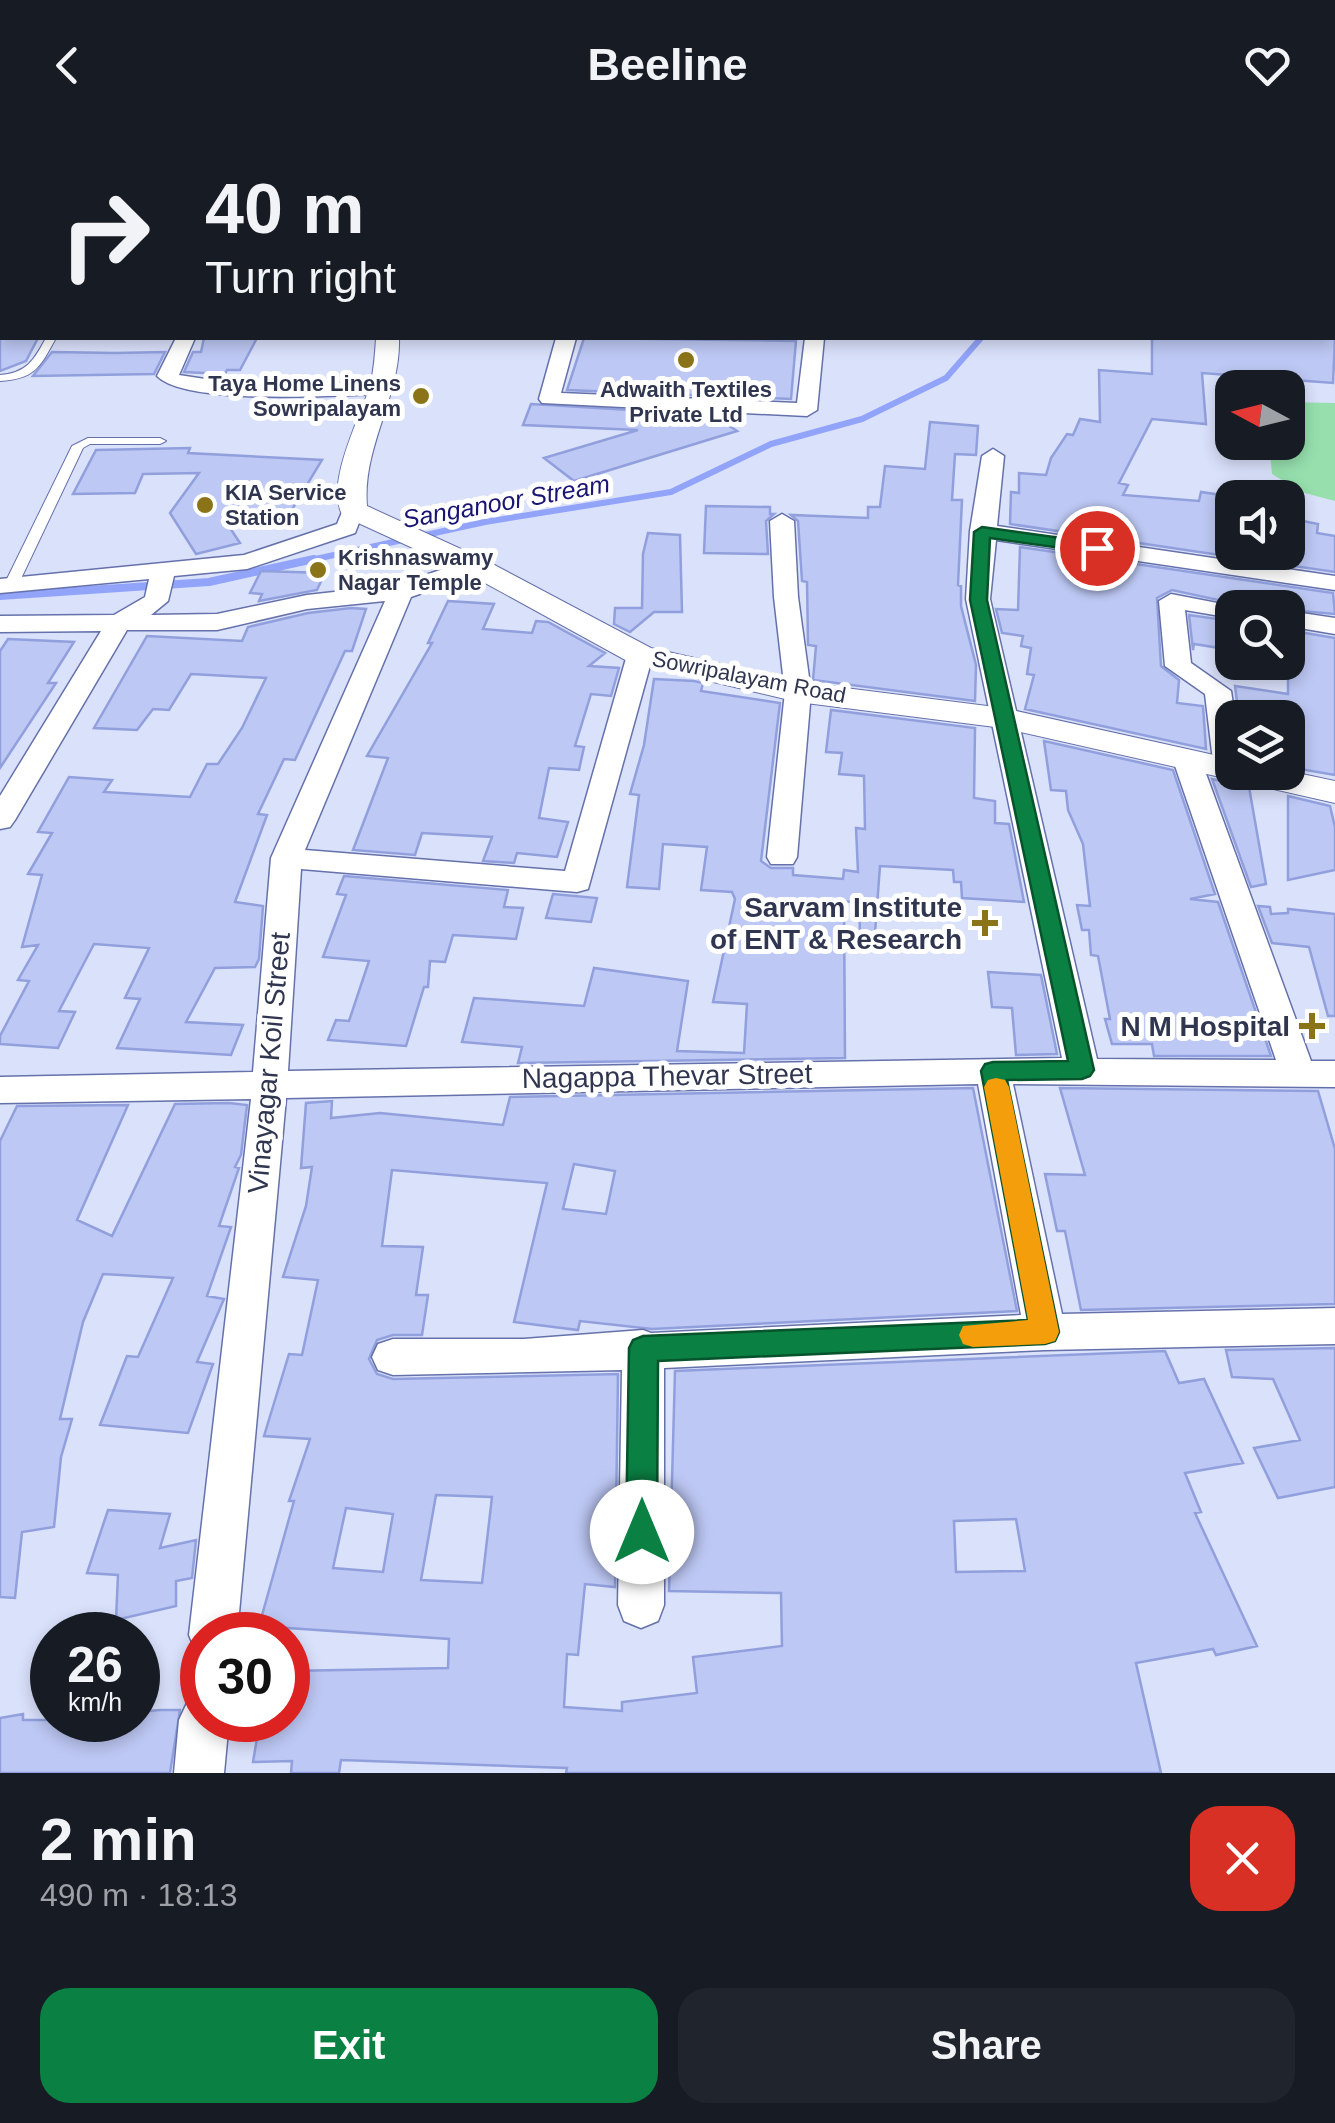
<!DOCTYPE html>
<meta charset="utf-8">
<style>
body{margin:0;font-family:Arial,sans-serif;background:#20242c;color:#f1f3f6;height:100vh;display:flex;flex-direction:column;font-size:38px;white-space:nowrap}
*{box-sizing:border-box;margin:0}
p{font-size:32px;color:#9ea1a6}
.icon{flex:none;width:55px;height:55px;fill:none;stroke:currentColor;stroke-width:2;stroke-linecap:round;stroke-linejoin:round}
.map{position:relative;height:1643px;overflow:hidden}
.sheet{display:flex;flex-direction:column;background:#171b24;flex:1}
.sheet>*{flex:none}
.guide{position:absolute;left:0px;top:0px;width:1335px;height:210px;box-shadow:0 5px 15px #0003;background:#171b24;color:#f1f3f6;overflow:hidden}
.needle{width:65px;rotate:277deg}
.tools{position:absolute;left:1215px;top:240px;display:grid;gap:20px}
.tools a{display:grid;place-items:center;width:90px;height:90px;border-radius:20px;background:#171b24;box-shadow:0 5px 15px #0003;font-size:50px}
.speed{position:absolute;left:30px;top:1482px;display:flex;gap:20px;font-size:50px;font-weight:700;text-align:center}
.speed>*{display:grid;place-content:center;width:130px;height:130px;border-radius:50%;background:#171b24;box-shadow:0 5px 15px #0003;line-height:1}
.speed small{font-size:25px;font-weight:400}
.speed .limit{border:15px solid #d22;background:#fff;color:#111}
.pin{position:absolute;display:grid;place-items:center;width:85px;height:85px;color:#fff;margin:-42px;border:5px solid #fff;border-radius:50%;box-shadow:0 2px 10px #0007}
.me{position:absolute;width:110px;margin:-55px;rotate:0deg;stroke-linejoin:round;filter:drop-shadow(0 0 8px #0008)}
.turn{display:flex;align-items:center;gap:35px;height:210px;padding:0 40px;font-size:45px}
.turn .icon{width:130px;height:130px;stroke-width:2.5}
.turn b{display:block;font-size:70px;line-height:85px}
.round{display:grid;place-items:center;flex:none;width:105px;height:105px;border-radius:30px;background:#20242c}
.head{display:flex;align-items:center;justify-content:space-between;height:170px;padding:0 40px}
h1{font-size:60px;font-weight:600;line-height:75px}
.cta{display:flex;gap:20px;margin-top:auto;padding:20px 40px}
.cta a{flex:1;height:115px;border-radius:30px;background:#0b8043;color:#fff;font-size:40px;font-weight:600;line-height:115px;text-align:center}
.cta a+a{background:#20242c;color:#f1f3f6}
header{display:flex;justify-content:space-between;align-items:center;height:130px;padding:0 40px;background:#171b24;font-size:45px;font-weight:600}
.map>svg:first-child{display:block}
.green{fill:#97e0ae}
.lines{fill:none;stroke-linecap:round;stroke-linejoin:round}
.stream-far1{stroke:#92a4fa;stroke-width:6}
.stream{stroke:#92a4fa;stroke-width:8}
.building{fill:#bdc8f4;stroke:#91a0dd;stroke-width:2.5;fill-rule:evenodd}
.service-casing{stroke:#6571ab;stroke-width:2}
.minor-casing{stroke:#6571ab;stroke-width:3}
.tertiary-casing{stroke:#6571ab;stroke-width:2}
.service{fill:#fff;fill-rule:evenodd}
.minor{fill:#fff;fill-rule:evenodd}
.tertiary{fill:#fff;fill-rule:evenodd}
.route{fill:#0b8043;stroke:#07532c;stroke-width:2.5}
.slow{fill:#f59e0b}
.poi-dot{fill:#8b7418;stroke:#fff;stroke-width:4}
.labels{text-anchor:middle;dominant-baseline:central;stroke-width:10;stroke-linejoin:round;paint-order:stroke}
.far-poi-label{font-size:22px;font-weight:bold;fill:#303650;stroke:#fff;text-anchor:start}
.far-street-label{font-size:22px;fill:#303650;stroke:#fff}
.far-water-label{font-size:25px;font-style:italic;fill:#1a1472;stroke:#fff}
.poi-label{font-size:28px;font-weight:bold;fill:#303650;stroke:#fff;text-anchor:end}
.street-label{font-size:28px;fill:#303650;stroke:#fff}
</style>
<header><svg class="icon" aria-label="back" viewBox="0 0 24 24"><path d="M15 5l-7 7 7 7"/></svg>Beeline<svg class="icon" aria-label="heart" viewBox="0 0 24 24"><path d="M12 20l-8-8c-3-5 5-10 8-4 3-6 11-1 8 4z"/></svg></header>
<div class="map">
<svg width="1335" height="1643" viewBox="0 0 1335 1643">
<rect width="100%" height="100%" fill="#dae1fb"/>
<path class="green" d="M1288,272L1335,273V371L1301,362L1272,344L1269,313L1288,312Z"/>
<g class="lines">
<path class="stream-far1" d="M302,432L485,392L671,362L771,314L862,289L946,248L981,208"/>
<path class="stream" d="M0,466L209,452L314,429"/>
</g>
<path class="building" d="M0,208H38L26,231L0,241Z
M204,208H257L240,240H227L225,244L184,242L193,222H201Z
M584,208L796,211L791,269L567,260Z
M1152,208H1335L1333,253L1202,243L1206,294L1152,289L1119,353L1128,355L1123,365L1199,371L1201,362L1228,366L1232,370V422H1288V388L1318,394L1317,403L1335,406V442L1010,394L1011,362L1019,363V343L1046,345L1051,328L1067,304L1073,305L1080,289L1100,292L1099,240L1152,244Z
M52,222L115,223L165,222L154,244L33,246Z
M531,274L713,285L737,301L574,351L544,328L638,300L523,295Z
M930,292L978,296L976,325L955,324L952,370H962L958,455L961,456V476L976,535L975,571L813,550L816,516L808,515L807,452L802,451L798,391L791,385L868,388V377H880L885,336L925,339Z
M190,318L188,323L322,330L282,396L226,392L240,413L196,424L170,383L199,343L143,344L135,363L73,364L96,320Z
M706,376L770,377V384H774L766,391L768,424L704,423Z
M648,403L680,405L682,482H654L630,502L614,494L615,478H642L643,424Z
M1020,417L1333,463L1335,484L1246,476L1172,460L1157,468L1161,536L1179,550L1177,573L1203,576L1206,619L1025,579L1034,545L1027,544L1031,518L1021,516L1023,506L1002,503L996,479L1018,480Z
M261,441L325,443L317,460L259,471L262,464L250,463Z
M448,471L494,474L483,499L532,503L536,491L548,492L605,523L589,536L619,538L611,566L591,564L575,616L584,617L579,640L549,638L539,688L568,692L557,727L517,723L514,733L483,731L492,707L422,703L415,725L353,720L388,628L367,626L432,513H428Z
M351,478L366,479L352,521H345L295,630L284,629L258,684L267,685L235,772L263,776L259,829L255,837L215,838L186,892L243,895L231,925L117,918L140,869L125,868L149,818L94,814L59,881L75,882L58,918L0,914V906L29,851L18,850L38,815L22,817L42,745L28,744L52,703L38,702L69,647L112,650L104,662L190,667L207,634H218L242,598L266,548L191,544L169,580L153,579L137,600L94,598L147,506L242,511L248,497L308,483Z
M1189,485L1232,491V520L1194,514L1193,520Z
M1288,500L1335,508V645L1288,637V588H1239L1235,556L1288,564Z
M8,509L74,512L48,553H56L0,638V521Z
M654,549L694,551L703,553L701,561L780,573L761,731L771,738H793V745L843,749L844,740L858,742L856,698L865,699L864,646L839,644L842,623L826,622L831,580L975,598L974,668L995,671V693L1009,694L1024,772L962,768L961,752H954L953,740L880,736L875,803H860L859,773L844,771L845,928L518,933L522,917L462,912L474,868L584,876L594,838L688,851L677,921L744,923L747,874L713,872L735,769L732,762L701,760L707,717L663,714L659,759L627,757L639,665L630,664L644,615Z
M1044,611L1173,640L1215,764L1190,769L1218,772L1271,926H1154L1152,914H1112L1105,889H1110L1098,826L1091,825L1089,800H1082L1077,775L1090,776L1083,714L1068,680L1066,661L1051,660Z
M1212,649L1249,657L1266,754L1251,757Z
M1288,666L1330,676L1335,697V740L1288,750Z
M344,746L508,760L504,777L523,778L516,809L453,805L445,832L430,831L428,857H424L406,916L328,910L336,890L349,891L369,831L323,827L346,765L337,764Z
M553,764L597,768L591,792L546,788Z
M1258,776L1270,777L1271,784L1288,783V779L1335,784V886H1328L1309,817L1272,813Z
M988,842L1041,845L1057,924L1016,925L1012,878L992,877Z
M973,958L1017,1181L652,1199L580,1191L578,1200L514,1192L547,1053L392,1040L382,1116L423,1117L416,1165H428L422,1205H393L377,1210L369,1229L377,1244L393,1249L618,1244L615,1457L585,1454L578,1525L567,1524L564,1577L622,1581V1572L697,1563L693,1527L782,1516L781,1463L669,1461L675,1241L1165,1221L1179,1253L1204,1249L1243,1333L1185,1343L1201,1382L1195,1383L1257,1516L1216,1525L1213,1519L1136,1533L1161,1643H566L567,1638L341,1630L339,1643H291L292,1631L253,1632L260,1590H288V1541L448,1538L449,1509L259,1496L294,1371H289L310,1309L264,1306L289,1224L302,1225L318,1150L283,1147L306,1076L312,1037L301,1038L306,973L332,971L331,988L380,983L503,995L510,967ZM574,1034L615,1041L606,1084L563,1079ZM436,1365L492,1367L482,1453L421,1450ZM346,1378L393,1384L383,1442L333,1438ZM1016,1389L1025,1441L956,1442L954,1391Z
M1060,958L1318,961L1335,1019V1174L1081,1180L1065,1101H1057L1045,1044L1085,1045Z
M229,973L247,975L241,1025L235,1037L239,1038L219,1096L231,1097L207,1166L224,1169L197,1232L213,1234L188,1303L100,1295L127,1226L138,1227L173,1148L103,1144L83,1192L60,1289H72L61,1327L54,1397L22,1402L15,1468L0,1467V1011L17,976L128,975L77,1090L112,1106L175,974Z
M1335,1218V1357L1278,1368L1254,1318L1300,1310L1273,1249L1232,1247L1226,1220Z
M108,1380L170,1384L160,1418L196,1410L192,1448L176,1451V1476L116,1490L118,1445L87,1443Z
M160,1580H180L170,1643H0V1588L23,1584V1590H138V1582Z"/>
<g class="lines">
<defs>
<path id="service" d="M2,141V150L0,151V142Z
M46,208H56C40,237 35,249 0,251V245C27,243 34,230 46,208Z
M88,308H160L166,311L160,314H90L83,318L18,455L16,458H6L4,455L72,316Z"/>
<path id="minor" d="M568,0H582V2H568Z
M928,0H942V1L929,2Z
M1024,0H1038V2H1024Z
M1116,0H1130V2H1116Z
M1210,0H1225L1226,2H1211Z
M0,20L2,21V29L0,30Z
M1332,63H1335V73H1332Z
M176,208H195L179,245L244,255L384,252L394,258L384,264C339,265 186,276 157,246Z
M556,208H576L561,263L797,273L805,208H824L817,280L807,286L542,273L539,269Z
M993,319L1004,326L997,396L1335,446V460L996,410L990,469L1097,929L1276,930L1173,630L1177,624H1197L1201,630L1311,931H1335V957L1013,954L1062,1184L1335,1178V1214L1045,1220L664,1238V1475L658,1491L641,1498L624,1491L618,1475L622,1240L393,1245L378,1240L372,1227L378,1214L393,1209H524L643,1200L651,1203L1021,1185L978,954L286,968L237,1505H202V1524L196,1522L189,1505L251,969L0,973V947L253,942L271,728L385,471L307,479L217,500H127L15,690L10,697L0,699V666L101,501L0,502V486L114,485L145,467L149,449L0,463V449L244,425L337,394L345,375L353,373L364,380L355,403L247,439L174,446L168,471L151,485L217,484L307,465L397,455L466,431H484L487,436L484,441L411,467L305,720L565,741L627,525L640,517L653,525L588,759L577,762L301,739L288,941L1062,928L966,469L970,401L982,326Z
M782,384L794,391L798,467L811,562L797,727L793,734H771L767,727L785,562L774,467L770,391Z
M1171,464L1243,478H1232V488L1185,480L1191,533L1231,561L1235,588L1232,642H1240L1238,645H1218L1214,639L1205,564L1165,536L1159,471Z
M1288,481L1335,488V504L1288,496Z
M202,1566V1590H229L224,1643H174L179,1590L187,1573Z"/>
<path id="tertiary" d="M0,83H2V95H0Z
M376,208H399C401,266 362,317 367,376L485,430L651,518L798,552L1003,578L1232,629V642L1288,641L1335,651V673L1003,598L798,572L629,532L465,442L343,386C324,355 360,288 370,256C374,240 375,224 376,208Z"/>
</defs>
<use href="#service" class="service-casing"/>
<use href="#minor" class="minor-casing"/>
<use href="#tertiary" class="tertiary-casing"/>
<use href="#service" class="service"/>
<use href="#minor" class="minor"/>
<use href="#tertiary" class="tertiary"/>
</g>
<path class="route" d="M982,397L1097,413L1105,418L1097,423L990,408L987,470L1094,940L1090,946L1082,949L1007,950L1059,1202L1055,1211L1045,1214L658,1231L657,1402L653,1413L642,1417L630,1413L626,1402L629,1218L633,1210L643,1206L1028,1190L981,941L985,934L993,932L1068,931L970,470L974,402Z"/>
<path class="slow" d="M996,948L1005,950L1009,957L1059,1202L1055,1211L1045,1214L973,1217L963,1214L959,1205L963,1196L1028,1190L984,957L988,950Z"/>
<g class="poi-dot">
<circle cx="686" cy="230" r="10"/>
<circle cx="421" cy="266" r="10"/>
<circle cx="205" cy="375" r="10"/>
<circle cx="318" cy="440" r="10"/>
<path d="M980 778h10v10h10v10h-10v10h-10v-10h-10v-10h10z"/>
<path d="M1307 881h10v10h10v10h-10v10h-10v-10h-10v-10h10z"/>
</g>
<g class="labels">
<g class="far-poi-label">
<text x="401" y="253" text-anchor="end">Taya Home Linens<tspan x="401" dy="25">Sowripalayam</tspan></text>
<text x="686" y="259" text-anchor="middle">Adwaith Textiles<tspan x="686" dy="25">Private Ltd</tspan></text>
<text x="225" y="362">KIA Service<tspan x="225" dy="25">Station</tspan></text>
<text x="338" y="427">Krishnaswamy<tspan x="338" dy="25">Nagar Temple</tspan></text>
</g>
<g class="far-street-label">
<text transform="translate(749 547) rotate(11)">Sowripalayam Road</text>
</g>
<g class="far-water-label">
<text transform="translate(506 371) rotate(-10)">Sanganoor Stream</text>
</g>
<g class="poi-label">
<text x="962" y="777">Sarvam Institute<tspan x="962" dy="32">of ENT &amp; Research</tspan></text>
<text x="1290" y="896">N M Hospital</text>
</g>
<g class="street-label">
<text transform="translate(269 933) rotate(-85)">Vinayagar Koil Street</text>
<text transform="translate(667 946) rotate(-1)">Nagappa Thevar Street</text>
</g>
</g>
</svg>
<div class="tools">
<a><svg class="needle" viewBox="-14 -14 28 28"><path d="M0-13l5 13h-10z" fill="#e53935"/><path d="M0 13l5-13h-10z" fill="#9ea1a6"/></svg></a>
<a><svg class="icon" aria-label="sound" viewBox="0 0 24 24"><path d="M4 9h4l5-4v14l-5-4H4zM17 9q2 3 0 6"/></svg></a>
<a><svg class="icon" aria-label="search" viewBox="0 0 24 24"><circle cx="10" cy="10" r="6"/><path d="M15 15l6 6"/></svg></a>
<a><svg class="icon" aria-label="layers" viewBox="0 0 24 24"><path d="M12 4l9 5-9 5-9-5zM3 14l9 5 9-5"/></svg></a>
</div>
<div class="speed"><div>26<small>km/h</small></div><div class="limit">30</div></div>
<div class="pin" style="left:1097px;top:418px;background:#d93025"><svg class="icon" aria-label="arrive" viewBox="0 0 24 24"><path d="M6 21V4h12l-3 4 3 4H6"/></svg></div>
<svg class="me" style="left:642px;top:1402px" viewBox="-20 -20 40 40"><circle r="19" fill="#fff"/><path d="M0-13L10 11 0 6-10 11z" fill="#0b8043"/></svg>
<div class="guide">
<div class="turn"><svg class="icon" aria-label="right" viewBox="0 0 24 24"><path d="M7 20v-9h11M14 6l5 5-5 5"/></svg><div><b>40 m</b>Turn right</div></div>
</div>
</div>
<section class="sheet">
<div class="head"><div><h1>2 min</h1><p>490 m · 18:13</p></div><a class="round" style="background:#d93025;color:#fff"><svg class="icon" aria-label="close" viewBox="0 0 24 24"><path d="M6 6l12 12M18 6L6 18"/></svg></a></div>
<div class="cta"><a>Exit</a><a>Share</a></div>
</section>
